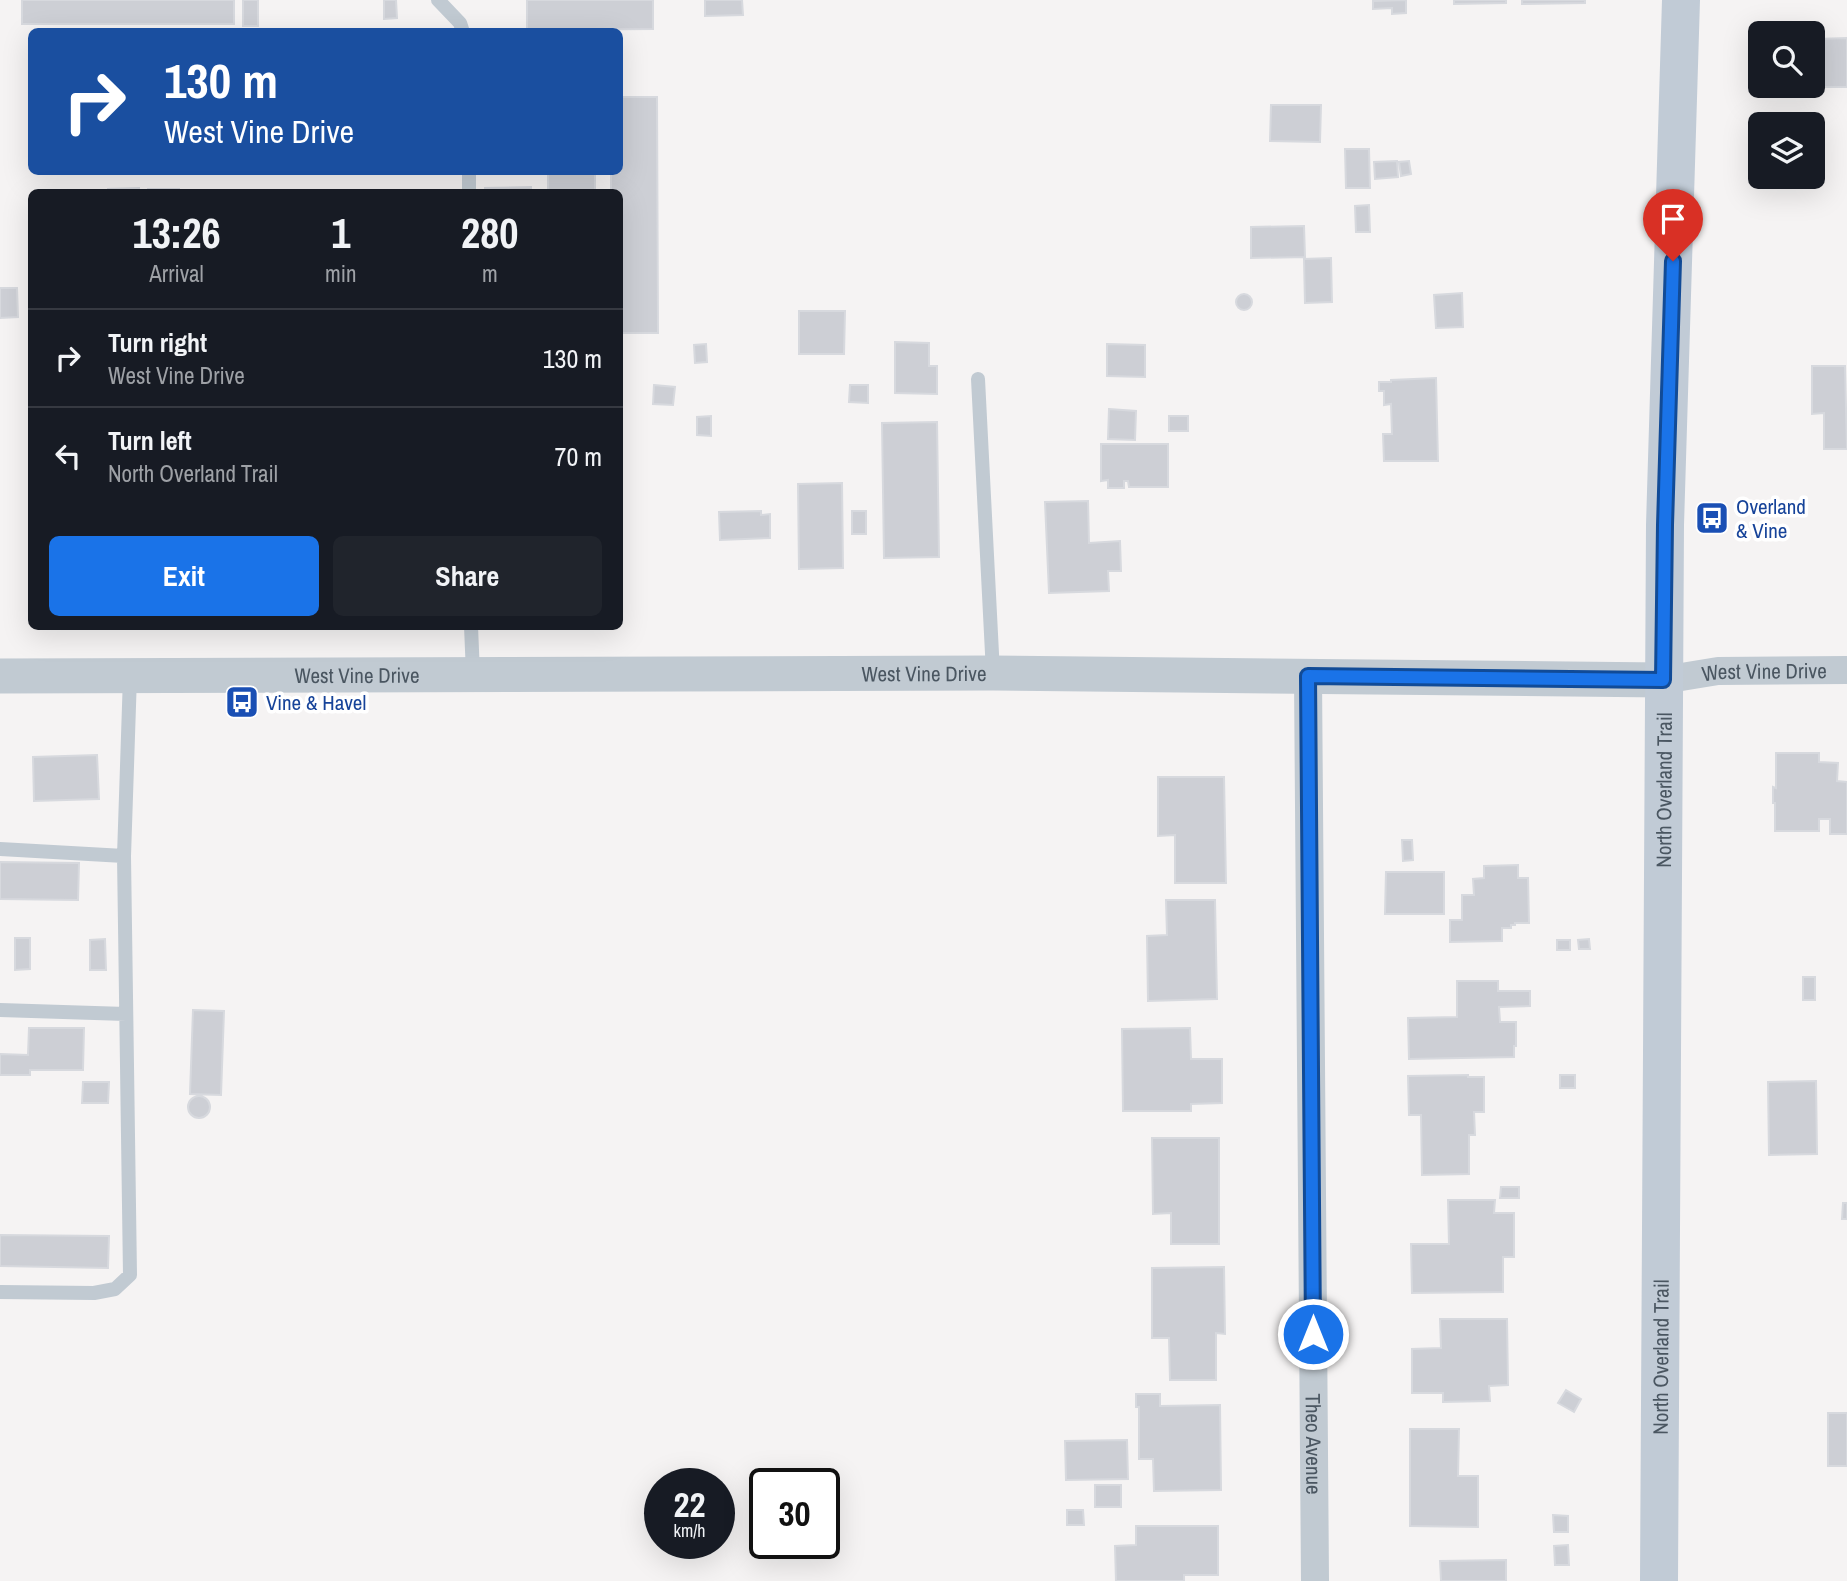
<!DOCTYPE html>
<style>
body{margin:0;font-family:"Archivo Narrow",sans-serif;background:#20242c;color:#f1f3f6;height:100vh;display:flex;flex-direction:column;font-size:26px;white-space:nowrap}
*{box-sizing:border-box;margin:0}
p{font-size:23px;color:#9ea1a6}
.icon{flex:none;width:38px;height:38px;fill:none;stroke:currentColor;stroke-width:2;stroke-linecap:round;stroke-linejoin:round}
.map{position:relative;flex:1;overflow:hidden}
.sheet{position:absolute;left:28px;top:189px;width:595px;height:441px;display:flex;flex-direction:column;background:#171b24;border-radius:10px;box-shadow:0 7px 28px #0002}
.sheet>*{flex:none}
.banner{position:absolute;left:28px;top:28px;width:595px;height:147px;border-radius:10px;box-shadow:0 7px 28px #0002;background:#1a4fa0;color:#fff;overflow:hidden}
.tools{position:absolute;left:1748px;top:21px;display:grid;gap:14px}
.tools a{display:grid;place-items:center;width:77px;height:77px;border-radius:10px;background:#171b24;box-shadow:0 7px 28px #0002;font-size:35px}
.speed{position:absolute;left:644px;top:1468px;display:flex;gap:14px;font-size:35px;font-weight:700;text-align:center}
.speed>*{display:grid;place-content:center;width:91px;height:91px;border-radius:50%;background:#171b24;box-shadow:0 7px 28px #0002;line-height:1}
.speed small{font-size:18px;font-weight:400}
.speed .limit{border:4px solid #111;border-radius:10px;background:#fff;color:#111}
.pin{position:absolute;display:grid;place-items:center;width:60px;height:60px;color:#fff;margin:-72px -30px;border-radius:50% 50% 50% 0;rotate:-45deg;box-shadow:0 0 7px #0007}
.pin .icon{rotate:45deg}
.me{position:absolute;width:77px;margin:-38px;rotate:0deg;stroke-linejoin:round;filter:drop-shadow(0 0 5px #0008)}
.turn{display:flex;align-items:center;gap:24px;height:147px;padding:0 21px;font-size:32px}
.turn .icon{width:91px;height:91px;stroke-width:2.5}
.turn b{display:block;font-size:49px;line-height:60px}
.eta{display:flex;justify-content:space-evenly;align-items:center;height:119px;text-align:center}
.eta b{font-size:42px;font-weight:700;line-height:49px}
.button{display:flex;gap:14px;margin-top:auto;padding:14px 21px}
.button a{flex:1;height:80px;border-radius:10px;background:#1a73e8;color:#fff;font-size:28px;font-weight:700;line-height:80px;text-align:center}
.button a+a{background:#20242c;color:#f1f3f6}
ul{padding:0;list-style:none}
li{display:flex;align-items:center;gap:21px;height:98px;padding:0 21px;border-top:2px solid #363941}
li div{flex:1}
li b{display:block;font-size:26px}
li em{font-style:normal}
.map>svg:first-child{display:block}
.building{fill:#cdcfd5;stroke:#d7d9de;stroke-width:2}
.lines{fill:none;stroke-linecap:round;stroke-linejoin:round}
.service{stroke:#c1cad2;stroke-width:14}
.minor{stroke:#c1cad2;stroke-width:28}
.tertiary{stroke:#c1cad2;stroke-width:35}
.secondary{stroke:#c1cbd6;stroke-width:38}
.route-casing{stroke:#114b97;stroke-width:18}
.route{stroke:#1a73e8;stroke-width:12}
.labels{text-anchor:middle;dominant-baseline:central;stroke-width:7;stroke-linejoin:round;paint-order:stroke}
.transit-label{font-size:21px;fill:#164399;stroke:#fff;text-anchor:start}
.street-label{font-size:21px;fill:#4a5661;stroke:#fff}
</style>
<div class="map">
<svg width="1847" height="1581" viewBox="0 0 1847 1581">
<rect width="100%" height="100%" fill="#f5f3f3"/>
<path class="building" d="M22,0H234V24H22Z
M243,0H258V26H243Z
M384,0H396L397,18L384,19Z
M527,0H653V29L527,30Z
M705,0H742L743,15L705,16Z
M1406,0V13L1392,14V8L1373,9V1Z
M1454,0H1506V3L1454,4Z
M1522,0H1585V3L1522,4Z
M1847,38V87H1819L1818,39Z
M620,97H657L658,333H620V192H611V172H620Z
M1271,105H1321L1320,142L1270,141Z
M1345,149H1369L1370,188H1346Z
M1397,161L1398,177L1375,179L1374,162Z
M1409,161L1411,174L1401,176L1399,162Z
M548,172H595V192H548Z
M531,187V192H485V188Z
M139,188V192H108V189Z
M148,189H179V192H148Z
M1369,205L1370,232H1356L1355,206Z
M1304,226L1305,257L1251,258V227Z
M1331,258L1332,302L1305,303L1304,259Z
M0,288H17L18,317L0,318Z
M1462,293L1463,327L1436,328L1434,295Z
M1236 302a8 8 0 1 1 16 0a8 8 0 1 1-16 0Z
M799,311H845L844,354H799Z
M895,342L929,343V366H937V394L895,393Z
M706,344L707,362L695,363L694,345Z
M1107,344L1145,345V377L1107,376Z
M1812,366H1845L1847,449H1824V413L1812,414Z
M1436,378L1438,461H1384L1383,434H1392L1391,404L1384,405V391H1379V382H1391V380Z
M654,385L675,387L673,405L653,404Z
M850,385H868V403L849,402Z
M1109,409L1136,411L1135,440L1108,439Z
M711,416V436L697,435V417Z
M1169,416H1188V431H1169Z
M937,422L939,557L884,558L882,423Z
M1101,444H1168V487H1129L1128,481H1124V488H1108V480L1101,481Z
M842,483L843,568L799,569L798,484Z
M1088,501L1089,543L1120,541L1121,571H1108L1109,591L1049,593L1045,502Z
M761,511V515L770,514V538L720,540L719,512Z
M852,511H866V534H852Z
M1776,753H1819V762L1838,763L1837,781L1847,782V834H1830V819H1819V831H1775V803H1773V787L1776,788Z
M97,755L99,799L34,801L33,757Z
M1158,777H1224L1226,883H1175V835L1158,836Z
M1402,840H1412L1413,860L1403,861Z
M0,862L79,863L78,900L0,899Z
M1518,865V878H1528L1529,923H1515V925H1511V928H1502V941L1450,942V920H1462V895H1474L1473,879L1484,878V866Z
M1386,872H1444V914H1385Z
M1166,900H1215L1217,999L1148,1001L1147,936L1167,935Z
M15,938H30V969L15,970Z
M105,939L106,970H90V940Z
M1589,939L1590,949H1579L1578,940Z
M1557,940H1570V950H1557Z
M1803,977H1815V1000H1803Z
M1457,981H1498V991H1530V1006L1499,1007L1500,1022H1516V1046H1514V1057L1409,1059L1408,1018L1457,1017Z
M193,1010L224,1011L221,1095L190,1094Z
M29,1028H84L83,1070H30V1075H0V1054L28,1055Z
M1190,1028L1191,1059H1222V1103L1191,1104V1111H1123L1122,1029Z
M1468,1075V1077H1484V1112H1474L1475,1135H1469V1174L1422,1175L1421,1115H1409L1408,1076Z
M1560,1075H1575V1088H1560Z
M1816,1081L1817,1154L1769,1155L1768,1082Z
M83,1082H109L108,1103H82Z
M188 1107a11 11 0 1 1 22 0a11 11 0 1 1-22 0Z
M1152,1138H1219V1244H1171V1213L1153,1214Z
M1501,1187H1519V1198H1500Z
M1448,1200H1495L1494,1213H1514V1257H1503V1292L1412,1293L1411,1244H1449Z
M1843,1203H1847V1219H1842Z
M0,1235L109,1236L108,1268L0,1266Z
M1224,1267L1225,1334L1216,1333V1380H1170L1169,1338H1152V1268Z
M1440,1319H1507L1508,1385L1489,1386L1490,1401L1443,1402V1393H1412V1349L1441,1348Z
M1566,1390L1581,1399L1574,1412L1558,1403Z
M1136,1394H1160V1406L1220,1405L1221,1490L1154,1491L1153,1459H1139V1407H1136Z
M1828,1413H1847V1466H1828Z
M1410,1429H1459L1458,1476H1478V1527L1410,1526Z
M1127,1440L1128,1479L1066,1480L1065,1441Z
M1095,1485H1121V1507H1095Z
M1067,1510H1083L1084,1525H1067Z
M1553,1515L1568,1516V1532H1554Z
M1136,1526H1218V1575H1184V1581H1116L1115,1546L1136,1545Z
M1568,1545L1569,1565H1555L1554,1546Z
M1506,1560V1581H1441L1440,1561Z"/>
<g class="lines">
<path class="service" d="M438,0L460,23L463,32
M469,192V172
M978,379L993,673
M471,626L473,674
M0,849L124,856
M0,1010L126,1014
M0,1292L94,1293L115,1289L130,1275L124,856L130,676"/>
<g class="minor">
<path id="s1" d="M1308,676L1315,1581"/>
<path id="s2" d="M1663,680L1718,671L1847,670"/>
</g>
<path class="tertiary" id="s3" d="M0,676L993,673L1663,680"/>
<path class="secondary" id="s4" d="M1659,1581L1665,525L1681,0"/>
</g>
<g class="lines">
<defs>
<path id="route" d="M1313,1334L1308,676L1663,680L1665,525L1673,261"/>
</defs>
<use href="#route" class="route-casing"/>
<use href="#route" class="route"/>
</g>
<defs>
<symbol id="bus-square" viewBox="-11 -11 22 22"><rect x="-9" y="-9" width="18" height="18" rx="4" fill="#1a4fb4" stroke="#fff"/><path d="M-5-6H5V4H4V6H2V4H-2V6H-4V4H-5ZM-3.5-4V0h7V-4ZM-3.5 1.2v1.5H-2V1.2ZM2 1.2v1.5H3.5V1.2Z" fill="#fff"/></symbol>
</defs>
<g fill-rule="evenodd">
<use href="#bus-square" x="1693" y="499" width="38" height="38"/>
<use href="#bus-square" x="223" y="683" width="38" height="38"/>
</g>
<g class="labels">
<g class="transit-label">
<text x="1736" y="506">Overland<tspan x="1736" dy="24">&amp; Vine</tspan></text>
<text x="266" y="702">Vine &amp; Havel</text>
</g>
<g class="street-label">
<text stroke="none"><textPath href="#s3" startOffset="924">West Vine Drive</textPath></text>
<text stroke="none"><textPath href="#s2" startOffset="102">West Vine Drive</textPath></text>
<text stroke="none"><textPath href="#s3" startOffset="357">West Vine Drive</textPath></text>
<text stroke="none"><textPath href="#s4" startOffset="791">North Overland Trail</textPath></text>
<text stroke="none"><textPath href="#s4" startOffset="224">North Overland Trail</textPath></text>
<text stroke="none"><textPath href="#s1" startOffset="768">Theo Avenue</textPath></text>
</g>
</g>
</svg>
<div class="tools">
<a><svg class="icon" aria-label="search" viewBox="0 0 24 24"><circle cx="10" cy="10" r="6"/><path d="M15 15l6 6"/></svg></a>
<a><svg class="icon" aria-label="layers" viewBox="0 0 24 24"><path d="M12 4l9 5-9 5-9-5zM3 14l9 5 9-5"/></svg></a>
</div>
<div class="speed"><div>22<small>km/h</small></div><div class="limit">30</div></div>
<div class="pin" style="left:1673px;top:261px;background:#d93025"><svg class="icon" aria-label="arrive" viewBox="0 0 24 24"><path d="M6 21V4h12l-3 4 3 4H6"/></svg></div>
<svg class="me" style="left:1313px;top:1334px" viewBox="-20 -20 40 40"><circle r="17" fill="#1a73e8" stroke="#fff" stroke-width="3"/><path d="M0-11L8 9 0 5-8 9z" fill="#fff"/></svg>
<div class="banner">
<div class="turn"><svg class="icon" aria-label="right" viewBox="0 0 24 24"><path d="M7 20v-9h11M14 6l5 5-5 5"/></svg><div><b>130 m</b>West Vine Drive</div></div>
</div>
<section class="sheet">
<div class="eta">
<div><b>13:26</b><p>Arrival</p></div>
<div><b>1</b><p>min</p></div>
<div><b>280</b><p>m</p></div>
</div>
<ul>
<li><svg class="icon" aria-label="right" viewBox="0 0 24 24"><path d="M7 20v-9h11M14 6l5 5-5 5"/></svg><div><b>Turn right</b><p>West Vine Drive</p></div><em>130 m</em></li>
<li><svg class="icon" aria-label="left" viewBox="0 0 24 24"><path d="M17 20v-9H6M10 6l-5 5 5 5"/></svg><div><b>Turn left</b><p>North Overland Trail</p></div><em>70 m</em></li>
</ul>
<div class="button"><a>Exit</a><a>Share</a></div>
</section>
</div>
